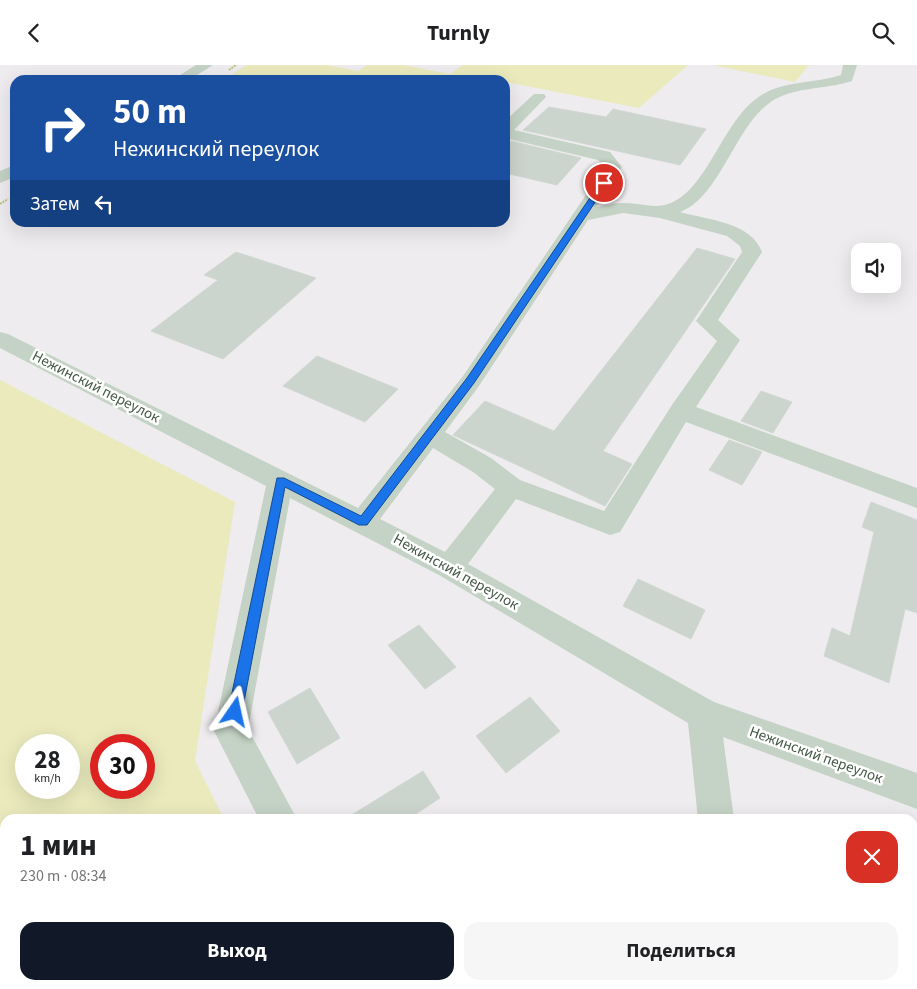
<!DOCTYPE html>
<html lang="ru">
<meta charset="utf-8">
<style>
body{margin:0;font-family:"Source Sans 3",sans-serif;background:#f6f6f6;color:#202124;height:100vh;display:flex;flex-direction:column;font-size:19px;white-space:nowrap}
*{box-sizing:border-box;margin:0}
p{font-size:16px;color:#757577}
.icon{flex:none;width:28px;height:28px;fill:none;stroke:currentColor;stroke-width:2;stroke-linecap:round;stroke-linejoin:round}
.map{position:relative;flex:1;overflow:hidden}
.panel{position:absolute;left:0px;top:749px;width:918px;height:176px;display:flex;flex-direction:column;background:#fff;border-radius:15px 15px 0 0;box-shadow:0 5px 20px #0002}
.panel>*{flex:none}
.top-card{position:absolute;left:10px;top:10px;width:500px;height:152px;border-radius:15px;box-shadow:0 5px 20px #0002;background:#1a4fa0;color:#fff;overflow:hidden}
.tools{position:absolute;left:851px;top:178px;display:grid;gap:10px}
.tools a{display:grid;place-items:center;width:50px;height:50px;border-radius:10px;background:#fff;box-shadow:0 5px 20px #0002;font-size:25px}
.speed{position:absolute;left:15px;top:669px;display:flex;gap:10px;font-size:25px;font-weight:700;text-align:center}
.speed>*{display:grid;place-content:center;width:65px;height:65px;border-radius:50%;background:#fff;box-shadow:0 5px 20px #0002;line-height:1}
.speed small{font-size:12px;font-weight:400}
.speed .limit{border:8px solid #d22;background:#fff;color:#111}
.pin{position:absolute;display:grid;place-items:center;width:42px;height:42px;color:#fff;margin:-21px;border:2px solid #fff;border-radius:50%;box-shadow:0 1px 5px #0007}
.me{position:absolute;width:55px;margin:-28px;rotate:11deg;stroke-linejoin:round;filter:drop-shadow(0 0 4px #0008)}
.turn{display:flex;align-items:center;gap:18px;height:105px;padding:0 20px;font-size:22px}
.turn .icon{width:65px;height:65px;stroke-width:2.5}
.turn b{display:block;font-size:35px;line-height:42px}
.then{display:flex;align-items:center;height:48px;padding:0 20px;background:#0003;gap:10px;font-size:19px}
.round{display:grid;place-items:center;flex:none;width:52px;height:52px;border-radius:15px;background:#f6f6f6}
.head{display:flex;align-items:center;justify-content:space-between;height:85px;padding:0 20px}
h1{font-size:30px;font-weight:700;line-height:38px}
.primary-button{display:flex;gap:10px;margin-top:auto;padding:10px 20px}
.primary-button a{flex:1;height:58px;border-radius:15px;background:#111827;color:#fff;font-size:20px;font-weight:700;line-height:58px;text-align:center}
.primary-button a+a{background:#f6f6f6;color:#202124}
header{display:flex;justify-content:space-between;align-items:center;height:65px;padding:0 20px;background:#fff;font-size:22px;font-weight:700}
.map>svg:first-child{display:block}
.green{fill:#eaeabd;fill-rule:evenodd}
.building{fill:#ccd4ce;stroke:#d1d7d3}
.lines{fill:none;stroke-linecap:round;stroke-linejoin:round}
.path{stroke:#bbc578;stroke-width:2;stroke-dasharray:2 1;stroke-linecap:butt}
.minor{fill:#c4d3c5;fill-rule:evenodd}
.route{fill:#1a73e8;stroke:#114b97}
.labels{text-anchor:middle;dominant-baseline:central;stroke-width:5;stroke-linejoin:round;paint-order:stroke}
.street-label{font-size:15px;fill:#465848;stroke:#fff}
</style>
<header><svg class="icon" aria-label="back" viewBox="0 0 24 24"><path d="M15 5l-7 7 7 7"/></svg>Turnly<svg class="icon" aria-label="search" viewBox="0 0 24 24"><circle cx="10" cy="10" r="6"/><path d="M15 15l6 6"/></svg></header>
<div class="map">
<svg width="917" height="924" viewBox="0 0 917 924">
<rect width="100%" height="100%" fill="#eeecef"/>
<path class="green" d="M247,0H327L358,6L367,0H403L450,9L463,0H688L639,43L505,17V15L483,13L481,15H223Z
M712,0H809L795,17Z
M0,315L235,437L195,696L224,754H5V920H307L309,924H0ZM26,680H69V722H26ZM101,680H144V722H101Z"/>
<path class="building" d="M549,42L606,52L613,44L706,64L680,100L523,65Z
M511,76L581,93L557,120L505,108V83Z
M697,183L735,194L603,386L632,399L605,441L453,370L485,336L554,366Z
M236,187L316,213L223,294L151,266L218,215L204,210Z
M317,291L398,324L365,357L283,321Z
M761,326L792,337L773,368L741,356Z
M729,375L762,387L742,420L709,405Z
M871,437L917,455V548L905,544L889,618L824,591L832,563L850,571L874,467L862,462Z
M638,514L705,545L691,574L623,541Z
M419,560L456,602L425,624L388,580Z
M310,623L340,673L297,699L268,647Z
M530,632L560,666L506,708L476,671Z
M423,706L440,733L408,754H345Z"/>
<g class="lines">
<path class="path" d="M229,5L236,0
M0,139L8,134"/>
<path class="minor" d="M196,0H213L189,15H172Z
M843,0H857L852,16C825,25 791,21 768,39C734,65 719,133 680,147C708,155 751,157 762,187L718,255L740,275L696,342L917,423V443L686,357L620,467L610,470L516,434L468,499L714,637L917,708V744L723,672L734,754H698L688,658L439,510L290,433L248,664L297,754H259L214,666L266,421L0,283V267L8,269L358,443L463,311L605,102L598,95L505,73V56L534,29H544L546,32L514,65L610,87L622,102L596,142C605,141 614,138 622,138C640,137 654,145 671,138C708,123 723,55 760,31C784,15 814,19 841,10ZM623,148L660,153L727,171L740,181L742,187L696,256L717,276L672,340L604,446L520,415L491,393L445,367L479,321L588,155ZM433,383L473,407L495,424L445,487L380,454Z
M15,100V112L0,118V106Z
M349,920H391L393,924H351Z
M835,920H879L881,924H837Z"/>
</g>
<path class="route" d="M604,115L608,118L474,318L367,460H359L285,422L242,647L240,651L235,653L230,651L228,647L277,413H284L361,451L467,313L600,118Z"/>
<g class="labels">
<g class="street-label">
<text transform="translate(96 322) rotate(27)">Нежинский переулок</text>
<text transform="translate(456 507) rotate(29)">Нежинский переулок</text>
<text transform="translate(816 690) rotate(20)">Нежинский переулок</text>
</g>
</g>
</svg>
<div class="tools">
<a><svg class="icon" aria-label="sound" viewBox="0 0 24 24"><path d="M4 9h4l5-4v14l-5-4H4zM17 9q2 3 0 6"/></svg></a>
</div>
<div class="speed"><div>28<small>km/h</small></div><div class="limit">30</div></div>
<div class="pin" style="left:604px;top:118px;background:#d93025"><svg class="icon" aria-label="arrive" viewBox="0 0 24 24"><path d="M6 21V4h12l-3 4 3 4H6"/></svg></div>
<svg class="me" style="left:235px;top:647px" viewBox="-20 -20 40 40"><path d="M0-17L14 15 0 8-14 15z" fill="#1a73e8" stroke="#fff" stroke-width="4"/></svg>
<div class="top-card">
<div class="turn"><svg class="icon" aria-label="right" viewBox="0 0 24 24"><path d="M7 20v-9h11M14 6l5 5-5 5"/></svg><div><b>50 m</b>Нежинский переулок</div></div>
<div class="then">Затем<svg class="icon" aria-label="left" viewBox="0 0 24 24"><path d="M17 20v-9H6M10 6l-5 5 5 5"/></svg></div>
</div>
<section class="panel">
<div class="head"><div><h1>1 мин</h1><p>230 m · 08:34</p></div><a class="round" style="background:#d93025;color:#fff"><svg class="icon" aria-label="close" viewBox="0 0 24 24"><path d="M6 6l12 12M18 6L6 18"/></svg></a></div>
<div class="primary-button"><a>Выход</a><a>Поделиться</a></div>
</section>
</div>
